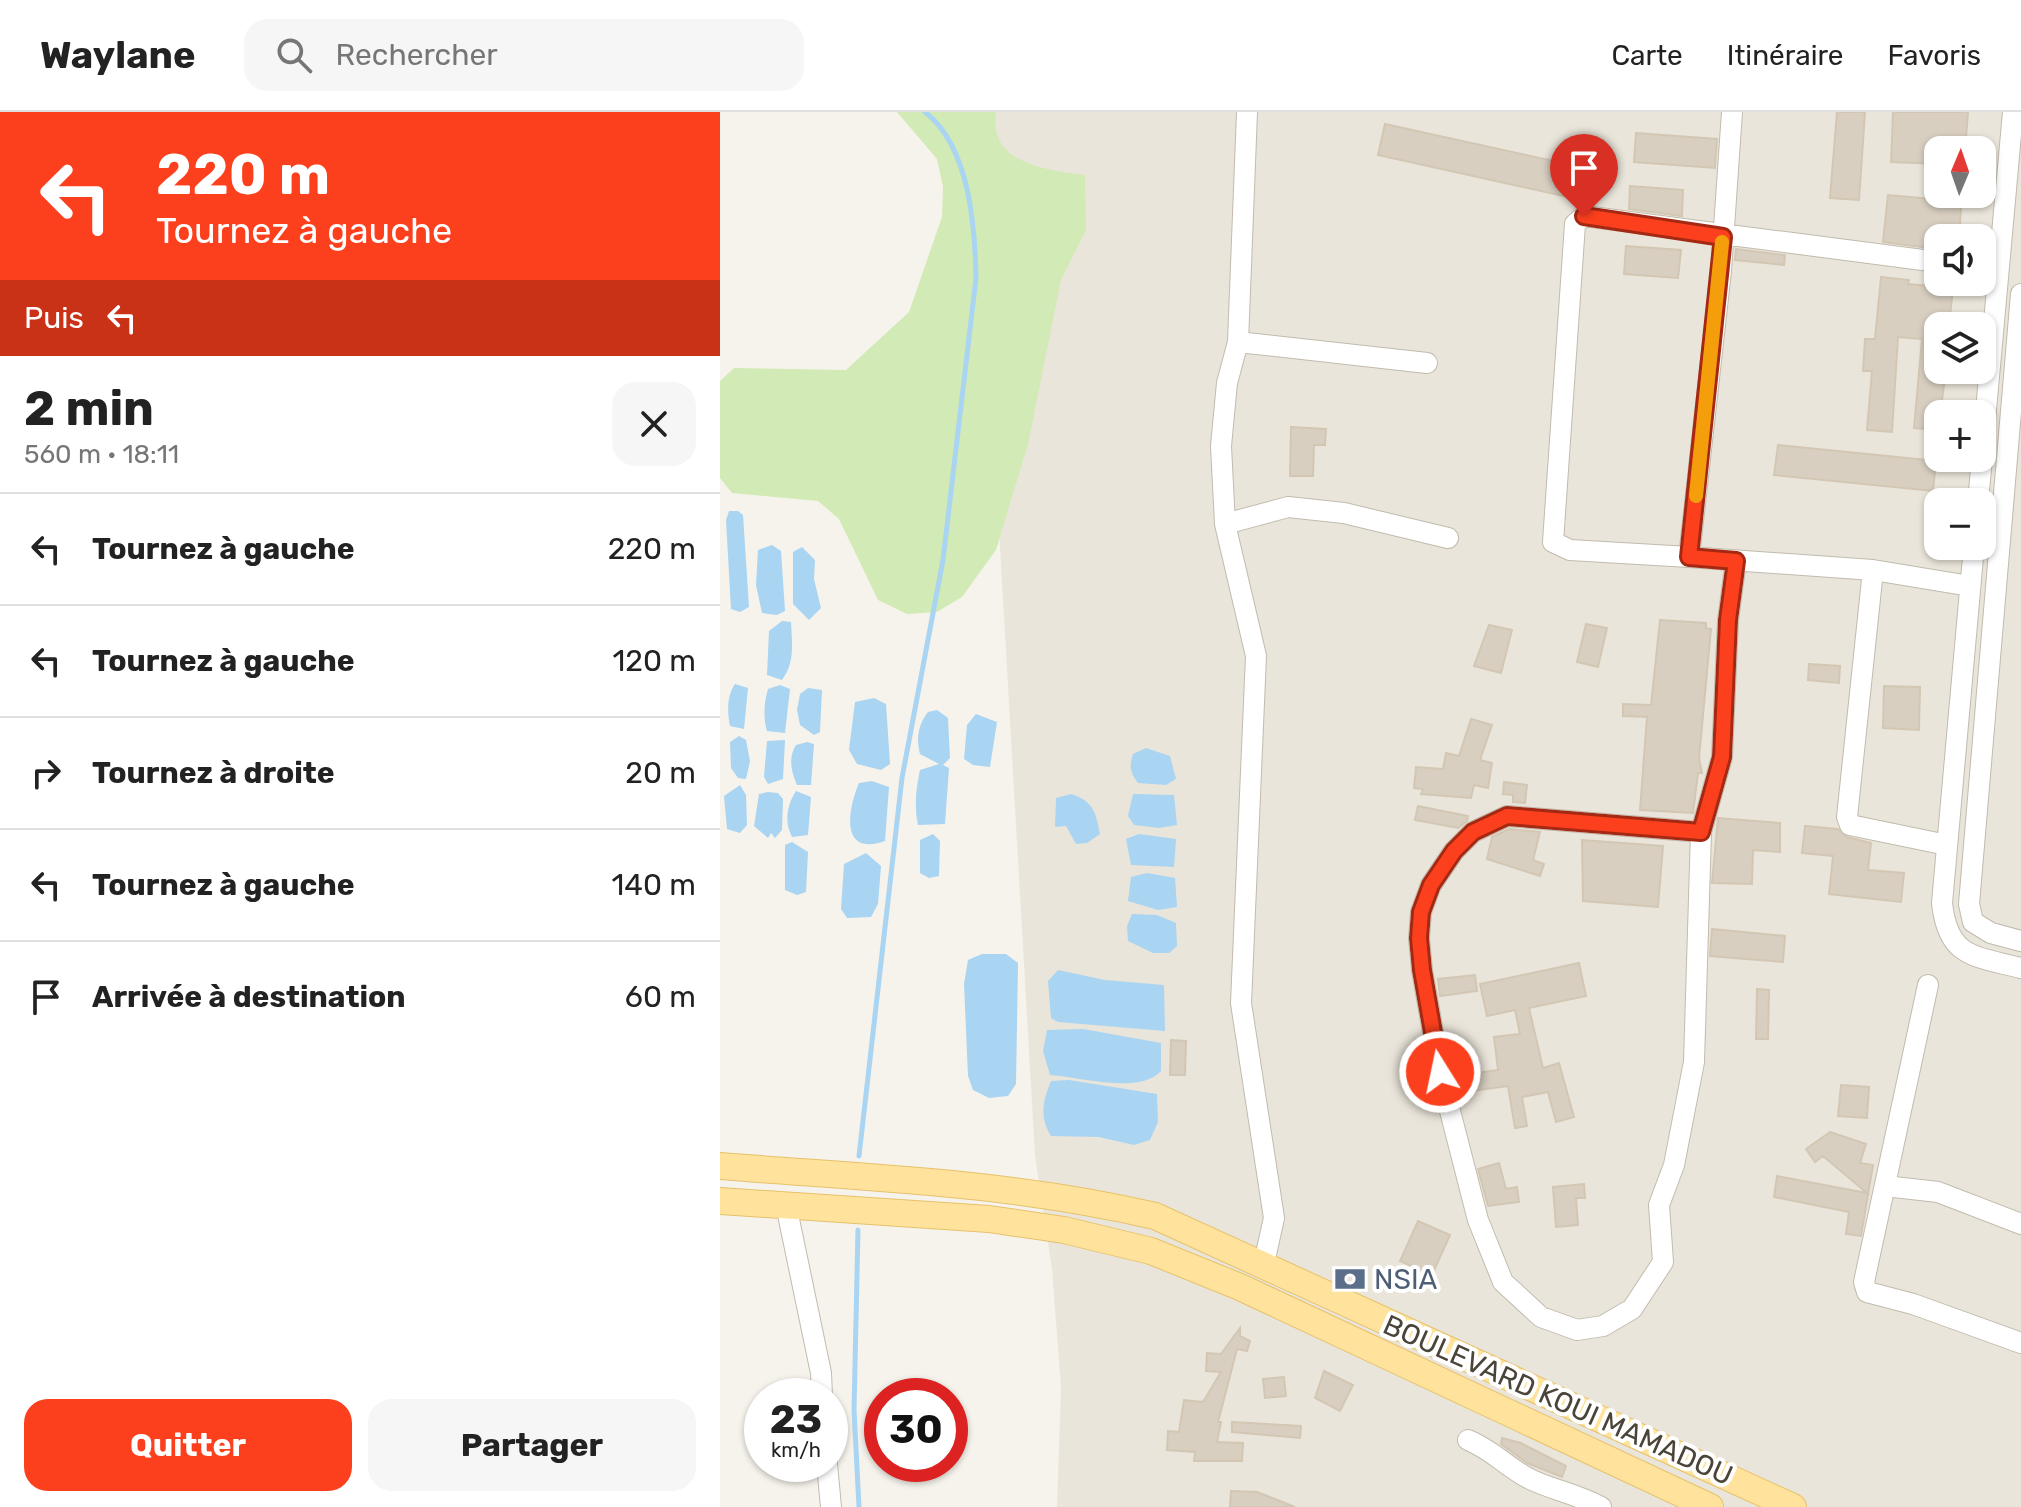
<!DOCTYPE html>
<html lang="fr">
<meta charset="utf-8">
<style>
body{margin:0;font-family:Rubik,sans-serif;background:#f6f6f6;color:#222;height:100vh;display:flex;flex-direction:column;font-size:30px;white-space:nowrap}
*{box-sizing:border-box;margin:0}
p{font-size:26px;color:#767676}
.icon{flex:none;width:44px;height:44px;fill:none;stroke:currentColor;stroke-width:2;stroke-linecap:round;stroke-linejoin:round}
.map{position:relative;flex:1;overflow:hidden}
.panel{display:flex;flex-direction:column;background:#fff;width:720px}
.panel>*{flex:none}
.banner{background:#fc3f1d;color:#fff;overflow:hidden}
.needle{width:52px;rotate:2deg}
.controls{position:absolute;left:1204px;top:24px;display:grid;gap:16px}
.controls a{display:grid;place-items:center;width:72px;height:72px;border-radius:16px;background:#fff;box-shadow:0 2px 6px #0004;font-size:40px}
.speed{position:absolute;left:24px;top:1266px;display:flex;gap:16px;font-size:40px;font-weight:700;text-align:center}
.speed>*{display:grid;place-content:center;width:104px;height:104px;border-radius:50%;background:#fff;box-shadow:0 2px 6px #0004;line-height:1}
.speed small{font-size:20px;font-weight:400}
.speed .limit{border:12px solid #d22;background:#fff;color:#111}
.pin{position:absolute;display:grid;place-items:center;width:68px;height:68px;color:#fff;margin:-82px -34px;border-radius:50% 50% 50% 0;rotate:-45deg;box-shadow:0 0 8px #0007}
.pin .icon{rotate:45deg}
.me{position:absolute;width:88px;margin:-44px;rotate:350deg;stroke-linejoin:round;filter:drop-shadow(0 0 6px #0008)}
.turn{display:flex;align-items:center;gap:28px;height:168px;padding:0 24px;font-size:36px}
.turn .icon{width:104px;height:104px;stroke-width:2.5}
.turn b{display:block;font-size:56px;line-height:68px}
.then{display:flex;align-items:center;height:76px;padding:0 24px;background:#0003;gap:16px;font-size:30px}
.round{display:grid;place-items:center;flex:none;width:84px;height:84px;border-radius:24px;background:#f6f6f6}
.overview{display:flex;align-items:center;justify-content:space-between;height:136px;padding:0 24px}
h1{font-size:48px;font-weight:700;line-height:60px}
.button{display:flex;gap:16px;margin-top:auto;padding:16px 24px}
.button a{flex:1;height:92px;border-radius:24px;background:#fc3f1d;color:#fff;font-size:32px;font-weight:700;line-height:92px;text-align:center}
.button a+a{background:#f6f6f6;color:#222}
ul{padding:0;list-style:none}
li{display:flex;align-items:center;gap:24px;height:112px;padding:0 24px;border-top:2px solid #e0e0e0}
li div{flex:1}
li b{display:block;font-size:30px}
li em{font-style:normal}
header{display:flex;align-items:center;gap:48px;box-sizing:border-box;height:112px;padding:0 40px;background:#fff;border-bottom:2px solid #e0e0e0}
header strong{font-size:38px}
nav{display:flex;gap:44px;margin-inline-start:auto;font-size:28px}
.search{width:560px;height:72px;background:#f6f6f6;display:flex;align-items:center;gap:20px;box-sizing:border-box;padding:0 28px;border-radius:24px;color:#767676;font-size:30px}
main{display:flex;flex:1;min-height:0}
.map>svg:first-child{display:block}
.residential{fill:#eae5da;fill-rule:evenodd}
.green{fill:#d2eab5}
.water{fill:#a9d4f2}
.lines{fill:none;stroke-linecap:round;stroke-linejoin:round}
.stream{stroke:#a9d4f2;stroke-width:5}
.building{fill:#d8cfc1;stroke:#d3c7b4;stroke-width:2}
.minor-casing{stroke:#c2bbae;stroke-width:22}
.major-casing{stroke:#e6c16a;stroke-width:28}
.minor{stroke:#fff;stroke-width:20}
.major{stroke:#ffe39c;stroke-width:26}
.route-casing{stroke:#a42913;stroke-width:20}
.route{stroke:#fc3f1d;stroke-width:14}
.slow{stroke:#f59e0b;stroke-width:14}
.labels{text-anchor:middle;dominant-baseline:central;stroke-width:8;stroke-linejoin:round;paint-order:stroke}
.service-label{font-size:28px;fill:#4e5e75;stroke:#fff;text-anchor:start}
.street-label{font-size:28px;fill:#4b4439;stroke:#fff}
</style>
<header>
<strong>Waylane</strong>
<div class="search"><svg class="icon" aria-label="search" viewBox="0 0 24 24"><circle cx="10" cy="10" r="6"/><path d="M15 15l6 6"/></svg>Rechercher</div>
<nav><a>Carte</a><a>Itinéraire</a><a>Favoris</a></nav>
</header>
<main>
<section class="panel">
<div class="banner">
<div class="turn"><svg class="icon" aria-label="left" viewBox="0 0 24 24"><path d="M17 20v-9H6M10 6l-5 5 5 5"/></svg><div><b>220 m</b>Tournez à gauche</div></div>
<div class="then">Puis<svg class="icon" aria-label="left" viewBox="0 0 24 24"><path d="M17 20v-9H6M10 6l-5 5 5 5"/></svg></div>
</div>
<div class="overview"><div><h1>2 min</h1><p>560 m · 18:11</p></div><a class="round"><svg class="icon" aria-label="close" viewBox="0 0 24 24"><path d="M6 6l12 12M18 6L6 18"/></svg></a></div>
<ul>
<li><svg class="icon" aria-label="left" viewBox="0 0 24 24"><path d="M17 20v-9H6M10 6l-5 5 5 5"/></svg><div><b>Tournez à gauche</b></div><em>220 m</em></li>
<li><svg class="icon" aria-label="left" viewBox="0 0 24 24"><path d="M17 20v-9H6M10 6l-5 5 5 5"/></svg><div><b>Tournez à gauche</b></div><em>120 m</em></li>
<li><svg class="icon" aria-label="right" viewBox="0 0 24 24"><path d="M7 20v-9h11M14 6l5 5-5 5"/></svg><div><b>Tournez à droite</b></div><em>20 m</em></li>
<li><svg class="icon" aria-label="left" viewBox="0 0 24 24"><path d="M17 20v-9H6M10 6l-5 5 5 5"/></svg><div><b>Tournez à gauche</b></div><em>140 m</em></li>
<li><svg class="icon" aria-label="arrive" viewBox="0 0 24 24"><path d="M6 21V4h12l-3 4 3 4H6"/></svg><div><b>Arrivée à destination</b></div><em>60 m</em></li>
</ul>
<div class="button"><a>Quitter</a><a>Partager</a></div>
</section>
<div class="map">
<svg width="1301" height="1395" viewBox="0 0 1301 1395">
<rect width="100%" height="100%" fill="#f6f3ec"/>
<path class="residential" d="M255,0H1301V1395H337L341,1275L332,1157L315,1043ZM1218,38H1262V82H1218ZM1218,126H1262V170H1218ZM1218,214H1262V258H1218ZM1218,302H1262V346H1218ZM1218,390H1262V434H1218Z"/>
<path class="green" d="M177,0H276C268,52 327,58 365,63L366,118L341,168L308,332L276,438L242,485L217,500L187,502L158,488L119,407L98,389L12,381L0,366V269L14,256L126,258L189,200L222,105L223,75L217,47Z"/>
<path class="water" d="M9,399H18L23,403L29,495L20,500L11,497L6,408Z
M52,433L61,439L65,499L57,503L42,501L36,473L38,438Z
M82,435L95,448L94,467L101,496L89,508L73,492V440Z
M62,509L71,510C72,532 75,551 62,568L47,563L49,519Z
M15,572L28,576L24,617L10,614C7,600 7,583 15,572Z
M60,573L70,577L65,621L47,619C43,606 44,590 48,577Z
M88,576L102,578L100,620L94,623L80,613L77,598L80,582Z
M154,586L166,592L170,652L161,658L137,652L129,638L135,590Z
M217,598L228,606L230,646L223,653L229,656L225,712L198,713C194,694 196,677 200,658L219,652L200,642C196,626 198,613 208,600Z
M256,602L277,610L270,655L253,653L244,647L247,613Z
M19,624L26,628L30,649L26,667L18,666L11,656L10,630Z
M65,628L63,667L48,672L44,665L47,629Z
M87,630L94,632L91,673H77C71,659 68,646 76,633Z
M426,636L450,644L456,667L446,673L418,671C410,660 409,655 413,642Z
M152,669L169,675L165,729C119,745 128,697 139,671Z
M20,673L26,683L27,713L20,721L7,717L4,684Z
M76,679L91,685L88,723L72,725C64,710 67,693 76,679Z
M48,680L58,681L63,687L62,718L55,726L51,721L48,726L34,714L39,682Z
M351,682C373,689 376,700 380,722L367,731L356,732L346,714L335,715L336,686Z
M413,682L454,683L457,713L439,716L414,713L408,704Z
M213,722L220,729L219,764L209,766L200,761V728Z
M419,722L456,727L454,755L411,753L406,727Z
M72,730L88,740L86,780L77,783L65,778V733Z
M146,741L161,754L158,792L151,805L127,806L121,797L124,752Z
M427,761L455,766L457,795L438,798L408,789L411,765Z
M412,802L437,803L456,811L457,834L449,841H433L408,829L407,814Z
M262,842H286L298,851L296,972L288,984L269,986L253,978L248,964L244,872L248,848Z
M338,858L385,868L444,873L445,919L338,910L331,906L328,869Z
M363,917L441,931V959C418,983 362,965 330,963L323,939L327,918Z
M349,968L437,982L438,1010L430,1028L414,1033L379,1025L331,1024C319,1005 323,988 331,969Z"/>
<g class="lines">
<path class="stream" d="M139,1044L182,666L223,448L256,166C255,115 250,35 205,0
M138,1118L134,1298L139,1395"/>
</g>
<path class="building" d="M1117,0H1145L1139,88L1110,86Z
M1173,0H1248L1245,38H1218V52L1171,50Z
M665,12L879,59L871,90L658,43Z
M916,21L997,27L995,56L914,50Z
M910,74L963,78L962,104L909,97Z
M1212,82H1242L1239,126H1218V137L1163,130L1168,83L1212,87Z
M906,134L961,138L958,166L904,162Z
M1016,137L1065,143L1064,153L1015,148Z
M1161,165L1189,168L1188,172L1233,176L1229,214H1218V258H1226L1218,318L1194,316L1202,227L1178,225L1172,320L1147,318L1152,259H1143L1145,227H1155Z
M571,315L606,317L605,333H594L593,364H570Z
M1058,333L1216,349L1213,379L1054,363Z
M940,508L986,511V516L991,517L979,646L982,661H978L973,701L920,698L927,605L903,604V592L931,593Z
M866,512L887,516L878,555L857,550Z
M769,513L792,518L781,561L754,554Z
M1089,552L1120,554L1119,571L1088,568Z
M1164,574L1200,575L1199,618L1163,616Z
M751,607L772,613L760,648L772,651L768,676L754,673L751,686L701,682L703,677L694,676L696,655L723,657L726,641L739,644Z
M784,670L807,673L805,691L793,690V683L783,682Z
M698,694L748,704L747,709L738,716L695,708Z
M998,706L1060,711V740L1033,738L1032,772L992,771Z
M1085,714L1118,717L1127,725L1151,731L1148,758L1184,761L1181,790L1109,782L1113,744L1082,741Z
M789,717L820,720L813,748L824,752L820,764L767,747L772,725Z
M862,728L943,734L938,795L863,789Z
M992,817L1065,824L1063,850L990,844Z
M859,851L866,884L809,896L823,956L839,951L854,1005L836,1010L828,980L802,985L807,1014L795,1016L788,974L745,980L742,963L778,958L774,925L800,922L795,898L767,904L760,872Z
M755,863L757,879L720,884L718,867Z
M1037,877L1049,878L1048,927H1036Z
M451,928L466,929L465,963H450Z
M1121,973L1149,975L1147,1006L1118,1004Z
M1110,1020L1146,1032L1140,1051L1153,1053L1141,1124L1126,1122L1129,1100L1054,1085L1057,1064L1147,1081L1103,1044L1095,1050L1086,1037Z
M779,1051L786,1077L797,1075L799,1090L768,1094L758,1057Z
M864,1072L865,1086H856L858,1113L836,1115L833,1075Z
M698,1109L730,1123L712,1163L680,1149Z
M520,1216V1224L530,1229L527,1239L517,1237L498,1310H501L497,1330L523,1331L522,1349H474L475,1340L447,1338L448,1319L459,1320L464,1288L483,1290L501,1260L486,1259L487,1241L501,1242Z
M604,1259L633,1273L620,1299L595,1286Z
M564,1265L566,1284L545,1286L543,1267Z
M512,1310L581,1314L580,1326L512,1320Z
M782,1326L801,1331L846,1354L842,1365L807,1351L781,1332Z
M511,1379L537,1380L575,1395H510Z"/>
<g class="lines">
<defs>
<path id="minor" d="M527,0L518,230L507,271L501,334L505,412L536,544L521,891L554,1106L544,1151
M1012,0L1001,159L969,445L1153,458L1250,474
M1301,182L1249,792L1253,810L1271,821L1301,829
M518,230L707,251
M1262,342L1293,0
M1258,390L1262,346
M505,412L568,395L624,401L728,426
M1254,434L1222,791C1228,846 1254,844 1301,856
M969,445L850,438L833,430L855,112L864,104L1218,150
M1153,458L1127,705L1130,713L1227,733
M981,720L787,704L753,720L734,739L711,773L701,800L699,826L702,858L720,960L758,1108L783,1170L821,1205L857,1218L883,1214L912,1197L943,1150L939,1093L954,1053L974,950L981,720L1002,645L1008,508L1016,449
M1208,873L1144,1170L1147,1180L1193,1192L1301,1231
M1165,1074L1218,1080L1301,1112
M66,1093L101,1261L102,1284
M748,1328C771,1337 787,1355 808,1366C829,1377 857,1382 881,1395
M107,1352L111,1395"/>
<path id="major" d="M0,1054C149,1066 289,1070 435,1104L1073,1395
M0,1089L269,1107L344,1118L431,1139L520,1175L990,1395"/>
</defs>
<use href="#minor" class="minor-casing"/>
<use href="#major" class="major-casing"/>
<use href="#minor" class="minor"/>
<use href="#major" class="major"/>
</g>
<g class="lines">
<defs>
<path id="route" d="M720,960L702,858L699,826L701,800L711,773L734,739L753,720L787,704L981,720L1002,645L1008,508L1016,449L969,445L1003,125L864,104"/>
</defs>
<use href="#route" class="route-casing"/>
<use href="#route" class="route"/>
<path class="slow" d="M976,384L1002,130"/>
</g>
<defs>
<symbol id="bank-bare" viewBox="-9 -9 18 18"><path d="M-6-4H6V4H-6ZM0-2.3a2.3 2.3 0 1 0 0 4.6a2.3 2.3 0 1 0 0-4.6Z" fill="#5c6f8a" stroke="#fff" stroke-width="2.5" paint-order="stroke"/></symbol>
</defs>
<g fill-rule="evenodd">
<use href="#bank-bare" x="608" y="1145" width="44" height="44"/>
</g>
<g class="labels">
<g class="service-label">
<text x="654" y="1167">NSIA</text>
</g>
<g class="street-label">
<text transform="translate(838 1288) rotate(24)">BOULEVARD KOUI MAMADOU</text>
</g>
</g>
</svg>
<div class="controls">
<a><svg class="needle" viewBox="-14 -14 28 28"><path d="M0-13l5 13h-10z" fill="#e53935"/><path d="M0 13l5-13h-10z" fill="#767676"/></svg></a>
<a><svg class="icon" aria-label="sound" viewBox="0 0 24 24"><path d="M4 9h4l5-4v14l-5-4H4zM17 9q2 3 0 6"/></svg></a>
<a><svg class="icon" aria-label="layers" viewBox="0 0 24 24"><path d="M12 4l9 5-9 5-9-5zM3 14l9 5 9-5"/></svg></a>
<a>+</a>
<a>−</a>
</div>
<div class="speed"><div>23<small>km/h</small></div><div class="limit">30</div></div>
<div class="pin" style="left:864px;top:104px;background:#d93025"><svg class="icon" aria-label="arrive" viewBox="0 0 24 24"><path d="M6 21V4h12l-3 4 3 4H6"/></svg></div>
<svg class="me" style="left:720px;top:960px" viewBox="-20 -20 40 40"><circle r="17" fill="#fc3f1d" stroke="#fff" stroke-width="3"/><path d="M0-11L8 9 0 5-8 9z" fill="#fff"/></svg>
</div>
</main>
